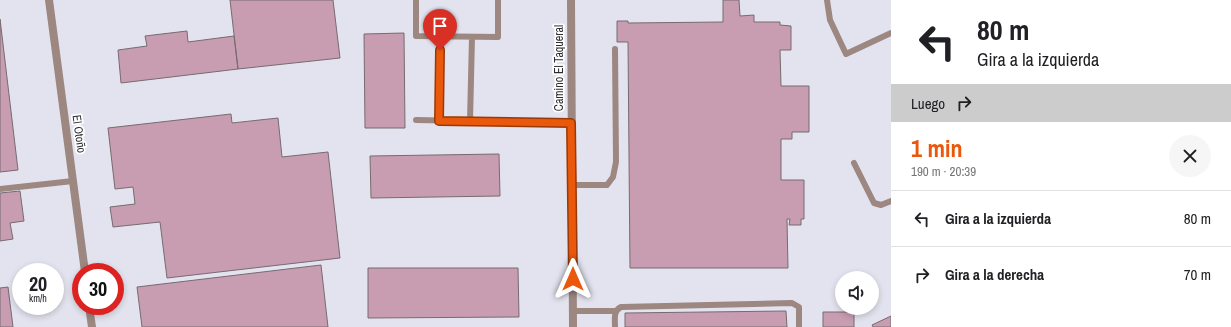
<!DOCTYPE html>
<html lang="es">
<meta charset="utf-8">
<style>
body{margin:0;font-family:"Archivo Narrow",sans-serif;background:#f6f6f6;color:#202124;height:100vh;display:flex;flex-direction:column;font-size:15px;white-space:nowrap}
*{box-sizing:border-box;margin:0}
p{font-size:13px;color:#757577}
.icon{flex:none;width:22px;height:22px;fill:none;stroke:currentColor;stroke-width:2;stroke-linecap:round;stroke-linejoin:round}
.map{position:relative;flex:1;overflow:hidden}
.sheet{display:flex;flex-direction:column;background:#fff;width:340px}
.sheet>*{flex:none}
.hud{background:#fff;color:#202124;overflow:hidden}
.tools{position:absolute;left:835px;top:271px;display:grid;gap:8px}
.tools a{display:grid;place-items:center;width:44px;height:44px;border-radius:50%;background:#fff;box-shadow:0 2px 6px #0003;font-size:20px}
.speed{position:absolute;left:12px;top:263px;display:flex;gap:8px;font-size:20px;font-weight:700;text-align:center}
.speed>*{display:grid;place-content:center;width:52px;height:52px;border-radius:50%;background:#fff;box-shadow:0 2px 6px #0003;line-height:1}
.speed small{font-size:10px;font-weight:400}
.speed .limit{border:6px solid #d22;background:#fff;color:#111}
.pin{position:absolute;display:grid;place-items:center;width:34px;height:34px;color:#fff;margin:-41px -17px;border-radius:50% 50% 50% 0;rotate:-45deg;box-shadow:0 0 4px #0007}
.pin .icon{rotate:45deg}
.me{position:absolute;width:44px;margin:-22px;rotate:0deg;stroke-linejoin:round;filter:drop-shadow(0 0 3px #0008)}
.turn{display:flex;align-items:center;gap:14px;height:84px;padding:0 20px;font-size:18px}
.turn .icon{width:52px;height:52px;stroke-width:2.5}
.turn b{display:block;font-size:28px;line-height:34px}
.then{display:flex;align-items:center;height:38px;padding:0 20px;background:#0003;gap:8px;font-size:15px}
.round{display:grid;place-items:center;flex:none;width:42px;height:42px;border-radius:21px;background:#f6f6f6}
.overview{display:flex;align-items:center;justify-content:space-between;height:68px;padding:0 20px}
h1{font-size:24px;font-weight:700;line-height:30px;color:#ea580c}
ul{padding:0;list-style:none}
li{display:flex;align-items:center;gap:12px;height:56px;padding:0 20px;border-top:1px solid #e0e0e0}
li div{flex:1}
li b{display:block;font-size:15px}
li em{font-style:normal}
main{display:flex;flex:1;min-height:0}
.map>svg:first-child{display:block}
.building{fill:#c89cb1;stroke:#766b70}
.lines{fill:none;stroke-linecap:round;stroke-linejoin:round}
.lane{stroke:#9c8781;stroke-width:6}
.street{stroke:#9c8781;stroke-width:8}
.route-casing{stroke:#983908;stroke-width:10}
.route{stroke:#ea580c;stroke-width:7}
.labels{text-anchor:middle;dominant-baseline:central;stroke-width:3.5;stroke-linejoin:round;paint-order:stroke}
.street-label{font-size:12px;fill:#2d2d31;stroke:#fff}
</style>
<main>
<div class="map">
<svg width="891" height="327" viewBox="0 0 891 327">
<rect width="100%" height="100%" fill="#e3e3ef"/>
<path class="building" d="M230,0H333L340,58L238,69Z
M723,0H739L740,16L754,15V22H780V25L791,26V50H780L781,86H809V132H792V139H781V180H804V219H801V225H789L790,219H787L788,268H630L628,42H617V21H628V23L723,22Z
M0,19L18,170L0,172Z
M187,31L188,42L234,36L238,69L121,83L118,50L147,46L145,36Z
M404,33L405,128H365L364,34Z
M231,114L232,123L278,118L282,157L328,152L340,258L167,278L160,222L113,227L110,207L135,204L133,187L115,189L108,128Z
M499,154L500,196L371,198L370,156Z
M20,191L24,221L10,223L13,239L0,241V193Z
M321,265L328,327H142L137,287Z
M368,268H518L519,317L368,318Z
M8,287L13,327H0V288Z
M786,311L787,327H625V313Z
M823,312H854V327H823Z
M891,316V327H873L872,325Z"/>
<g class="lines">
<path class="lane" d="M416,0V36L498,37V0
M827,0L830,20L846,54L891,33
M416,120L571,123
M439,121L441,36
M470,121L472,37
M854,163L874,203L881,205L891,201
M573,185H607L613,177L616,162L615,49
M0,189L73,181
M573,311H616
M615,327C615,319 613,311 621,307L792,303L799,307V327"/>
<path class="street" d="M49,0L85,272
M571,0L573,327
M89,306L92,327"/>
</g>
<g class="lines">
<defs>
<path id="route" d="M440,50L439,121L571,123L573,279"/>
</defs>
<use href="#route" class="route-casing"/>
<use href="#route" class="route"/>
</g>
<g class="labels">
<g class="street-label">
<text transform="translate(559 68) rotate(-90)">Camino El Taqueral</text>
<text transform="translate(79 134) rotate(82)">El Otoño</text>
</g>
</g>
</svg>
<div class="tools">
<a><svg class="icon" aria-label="sound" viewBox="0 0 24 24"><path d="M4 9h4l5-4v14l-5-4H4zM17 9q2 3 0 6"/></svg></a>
</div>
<div class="speed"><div>20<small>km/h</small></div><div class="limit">30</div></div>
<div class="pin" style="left:440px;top:50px;background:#d93025"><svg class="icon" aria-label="arrive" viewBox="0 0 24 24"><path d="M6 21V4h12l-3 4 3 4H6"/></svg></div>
<svg class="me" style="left:573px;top:279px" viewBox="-20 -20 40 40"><path d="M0-17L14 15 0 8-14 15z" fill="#ea580c" stroke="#fff" stroke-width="4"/></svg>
</div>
<section class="sheet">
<div class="hud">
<div class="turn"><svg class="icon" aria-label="left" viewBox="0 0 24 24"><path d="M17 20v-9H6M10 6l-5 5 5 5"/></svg><div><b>80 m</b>Gira a la izquierda</div></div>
<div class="then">Luego<svg class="icon" aria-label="right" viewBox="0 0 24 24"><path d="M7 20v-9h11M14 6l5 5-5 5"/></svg></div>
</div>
<div class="overview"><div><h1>1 min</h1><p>190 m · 20:39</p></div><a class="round"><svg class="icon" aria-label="close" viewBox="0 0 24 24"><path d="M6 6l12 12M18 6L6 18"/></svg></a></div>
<ul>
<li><svg class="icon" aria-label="left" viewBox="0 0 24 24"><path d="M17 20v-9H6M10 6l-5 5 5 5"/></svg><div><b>Gira a la izquierda</b></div><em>80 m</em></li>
<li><svg class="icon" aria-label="right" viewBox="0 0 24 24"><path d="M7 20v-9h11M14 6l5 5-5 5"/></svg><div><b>Gira a la derecha</b></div><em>70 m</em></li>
</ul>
</section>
</main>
